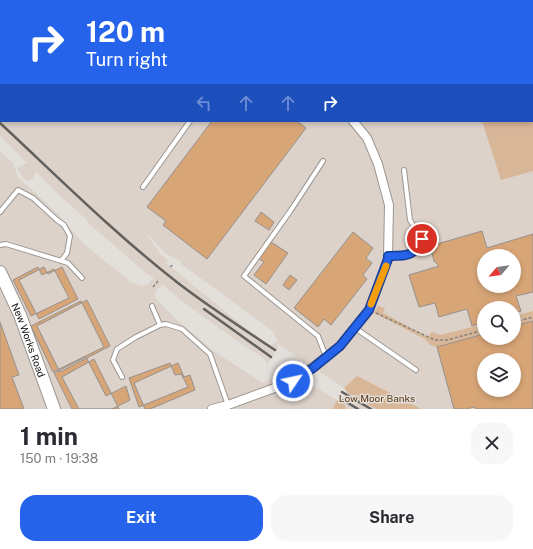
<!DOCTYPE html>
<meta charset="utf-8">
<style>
body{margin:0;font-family:"Public Sans",sans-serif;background:#f7f7f7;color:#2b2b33;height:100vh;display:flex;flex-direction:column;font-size:15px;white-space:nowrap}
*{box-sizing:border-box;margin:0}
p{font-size:13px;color:#7c7c81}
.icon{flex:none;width:22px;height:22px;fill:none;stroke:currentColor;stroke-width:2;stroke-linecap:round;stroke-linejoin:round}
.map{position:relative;height:409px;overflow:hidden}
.panel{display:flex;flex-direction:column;background:#fff;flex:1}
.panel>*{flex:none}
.top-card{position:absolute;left:0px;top:0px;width:533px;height:122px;box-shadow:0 2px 6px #0003;background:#2563eb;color:#fff;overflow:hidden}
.needle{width:26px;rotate:242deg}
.fabs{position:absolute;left:477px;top:249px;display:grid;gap:8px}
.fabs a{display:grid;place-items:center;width:44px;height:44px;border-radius:50%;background:#fff;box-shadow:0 2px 6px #0003;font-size:20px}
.pin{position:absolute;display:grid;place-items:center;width:34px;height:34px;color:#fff;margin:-17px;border:2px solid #fff;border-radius:50%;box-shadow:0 1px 4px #0007}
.me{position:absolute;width:44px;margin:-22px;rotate:56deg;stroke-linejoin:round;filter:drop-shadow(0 0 3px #0008)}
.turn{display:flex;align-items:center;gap:14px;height:84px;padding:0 20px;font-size:18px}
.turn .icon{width:52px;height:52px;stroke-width:2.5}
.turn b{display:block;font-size:28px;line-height:34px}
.lanes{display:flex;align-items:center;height:38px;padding:0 20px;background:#0003;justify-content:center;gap:20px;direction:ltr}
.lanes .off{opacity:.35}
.round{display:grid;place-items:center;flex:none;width:42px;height:42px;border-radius:16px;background:#f7f7f7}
.head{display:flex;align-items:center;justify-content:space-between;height:68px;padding:0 20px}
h1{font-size:24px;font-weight:700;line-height:30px}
.primary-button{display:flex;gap:8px;margin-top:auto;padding:8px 20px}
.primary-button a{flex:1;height:46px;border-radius:16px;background:#2563eb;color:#fff;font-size:16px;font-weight:700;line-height:46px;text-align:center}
.primary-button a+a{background:#f7f7f7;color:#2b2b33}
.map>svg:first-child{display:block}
.built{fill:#dcd2c9;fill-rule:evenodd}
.green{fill:#d8b698}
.building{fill:#d8a577;stroke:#95918e;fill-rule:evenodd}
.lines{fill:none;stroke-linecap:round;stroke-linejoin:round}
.lane-casing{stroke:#9a9692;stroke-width:6}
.street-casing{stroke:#9a9692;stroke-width:10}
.secondary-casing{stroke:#9a9692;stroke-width:14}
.path{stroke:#84817f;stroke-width:1.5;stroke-dasharray:3 2;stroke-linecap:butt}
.lane{stroke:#fff;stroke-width:4}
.street{stroke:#fff;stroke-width:8}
.secondary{stroke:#fff;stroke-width:12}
.rail{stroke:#63605e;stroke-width:2.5}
.route-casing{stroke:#184099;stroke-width:10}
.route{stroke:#2563eb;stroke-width:7}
.slow{stroke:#f59e0b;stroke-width:7}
.labels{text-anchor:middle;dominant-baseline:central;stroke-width:3;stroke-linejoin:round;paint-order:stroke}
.street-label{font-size:10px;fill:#12100f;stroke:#e3dfdb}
.park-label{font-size:10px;fill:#5d3a16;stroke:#e3dfdb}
</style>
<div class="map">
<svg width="533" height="409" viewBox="0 0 533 409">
<rect width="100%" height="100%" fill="#e3dfdb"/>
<path class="built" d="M0,0H209L211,1H1V121H501L533,162V409H423L357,377L344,388L278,344L274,332L181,264V261L166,254L144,231L160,253L168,261L166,263L247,329L270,345L277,342L278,348L267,365L264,358L234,339L178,298L163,285L156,291L155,295L157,300L175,318L215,352L263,383L269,381L278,365L337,400L333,409H0V151L13,163L18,177L57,213L84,244L131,282L141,286L148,284L154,278L146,273L87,222V220L61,197L36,172L33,178L28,181L25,180L21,175L17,168L27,163L0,136ZM484,256H514V286H484ZM484,308H514V338H484ZM484,360H514V390H484Z
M348,393L376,409H346L344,403Z"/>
<path class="green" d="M209,0H533V171L501,180L482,121H532V1H211Z
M378,306L385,308L383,313L428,337L432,332L440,335L484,324V334L437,347L430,345L425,339L374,313Z
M533,311V321L514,326V316Z
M357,376L422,409H423H376L348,393L344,388Z
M337,400L344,403L346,409H333Z"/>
<path class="building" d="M212,121H297L306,128L207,259L163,225L166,221L147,207Z
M261,212L274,222L269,230L255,221Z
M482,231L487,248L533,234V292L516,296L521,311L514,313V308H484V322L472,326L467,309L439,317L435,303L419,307L409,275L439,266L434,261L430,246ZM484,256H514V286H484Z
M353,232L373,248L366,258L372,263L363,275L367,279L331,325L324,319L318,327L294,308Z
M268,240L288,253L266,284L254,275L264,262L256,257Z
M38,267L42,275L54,269L69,298L31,316L13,280Z
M44,267L48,274L62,267L78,299L39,319L19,280Z
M290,275L297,280L289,290L283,285Z
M87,300L110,346L60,372L37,326Z
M81,301L104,347L53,372L31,326Z
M533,321V409H476L475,407L466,409H454L437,347L484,334V338H514V326ZM484,360H514V390H484Z
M0,322L19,375L12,377L24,409H0Z
M86,357L106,396L126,386L130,400L112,409H72L54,373Z
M94,359L119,409H79L62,377Z
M170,363L175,375L181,374L188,387L139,407L129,378Z
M178,363L184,377L190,375L195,390L150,409H145L134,383Z"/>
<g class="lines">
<defs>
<path id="lane" d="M31,0V1
M151,1V0
M0,39L1,40
M323,161L291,210L244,276L318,336L326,357
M143,187L190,121
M0,212L18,190L33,198L57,220L64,225L70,236L67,253L61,261
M0,245L6,244L68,263L82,278
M388,256C399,256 411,257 418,248C422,244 424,236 426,231L413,225L410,220L404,170
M160,325L166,324L182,329L210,354L228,405
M355,328L416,370
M122,377L113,360L117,349L136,337L160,325L152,306"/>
<path id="street" d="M189,0L191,1
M212,409L228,405L280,386L293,381L313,367L340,346L369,310L388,259L389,205L378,164L367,138L353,121"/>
<g id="secondary">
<path id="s1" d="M0,272L20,315L54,409"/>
</g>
</defs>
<use href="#lane" class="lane-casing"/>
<use href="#street" class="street-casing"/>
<use href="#secondary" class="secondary-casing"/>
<path class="path" d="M170,267L174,264
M153,287L158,281
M376,313L435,340H447L484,330
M514,322L533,317"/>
<use href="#lane" class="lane"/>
<use href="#street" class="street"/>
<use href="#secondary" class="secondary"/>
<path class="rail" d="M0,123C58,177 115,234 178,283C209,307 242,328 275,350
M204,309L271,357
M342,392L371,409
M343,400L358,409"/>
</g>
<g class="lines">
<defs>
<path id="route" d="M293,381L313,368L340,346L369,310L388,259V256C406,256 414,257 422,239"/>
</defs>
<use href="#route" class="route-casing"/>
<use href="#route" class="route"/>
<path class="slow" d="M371,304L386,266"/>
</g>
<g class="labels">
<g class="street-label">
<text stroke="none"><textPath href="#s1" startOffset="74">New Works Road</textPath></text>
</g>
<g class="park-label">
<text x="377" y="398">Low Moor Banks</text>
</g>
</g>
</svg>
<div class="fabs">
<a><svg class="needle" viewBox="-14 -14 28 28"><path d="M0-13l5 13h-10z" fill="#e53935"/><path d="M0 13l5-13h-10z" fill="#7c7c81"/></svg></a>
<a><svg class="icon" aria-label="search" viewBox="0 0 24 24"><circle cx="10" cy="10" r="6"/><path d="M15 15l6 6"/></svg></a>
<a><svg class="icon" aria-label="layers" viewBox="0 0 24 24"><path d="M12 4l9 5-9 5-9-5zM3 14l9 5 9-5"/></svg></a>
</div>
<div class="pin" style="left:422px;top:239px;background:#d93025"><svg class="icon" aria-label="arrive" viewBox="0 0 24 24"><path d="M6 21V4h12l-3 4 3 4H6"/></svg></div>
<svg class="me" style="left:293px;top:381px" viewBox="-20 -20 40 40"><circle r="17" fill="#2563eb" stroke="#fff" stroke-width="3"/><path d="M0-11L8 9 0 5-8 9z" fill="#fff"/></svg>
<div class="top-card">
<div class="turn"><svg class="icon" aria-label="right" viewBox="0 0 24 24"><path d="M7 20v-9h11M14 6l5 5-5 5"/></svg><div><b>120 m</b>Turn right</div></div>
<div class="lanes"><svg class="icon off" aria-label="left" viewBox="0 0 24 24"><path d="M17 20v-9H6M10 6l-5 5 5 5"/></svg><svg class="icon off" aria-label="ahead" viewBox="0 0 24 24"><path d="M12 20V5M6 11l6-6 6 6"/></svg><svg class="icon off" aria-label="ahead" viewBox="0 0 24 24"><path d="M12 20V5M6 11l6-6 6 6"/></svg><svg class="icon" aria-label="right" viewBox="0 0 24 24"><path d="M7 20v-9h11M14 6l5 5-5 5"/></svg></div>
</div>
</div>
<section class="panel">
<div class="head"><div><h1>1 min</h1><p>150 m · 19:38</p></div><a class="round"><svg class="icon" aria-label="close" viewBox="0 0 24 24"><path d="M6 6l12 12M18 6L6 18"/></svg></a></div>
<div class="primary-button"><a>Exit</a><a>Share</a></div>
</section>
